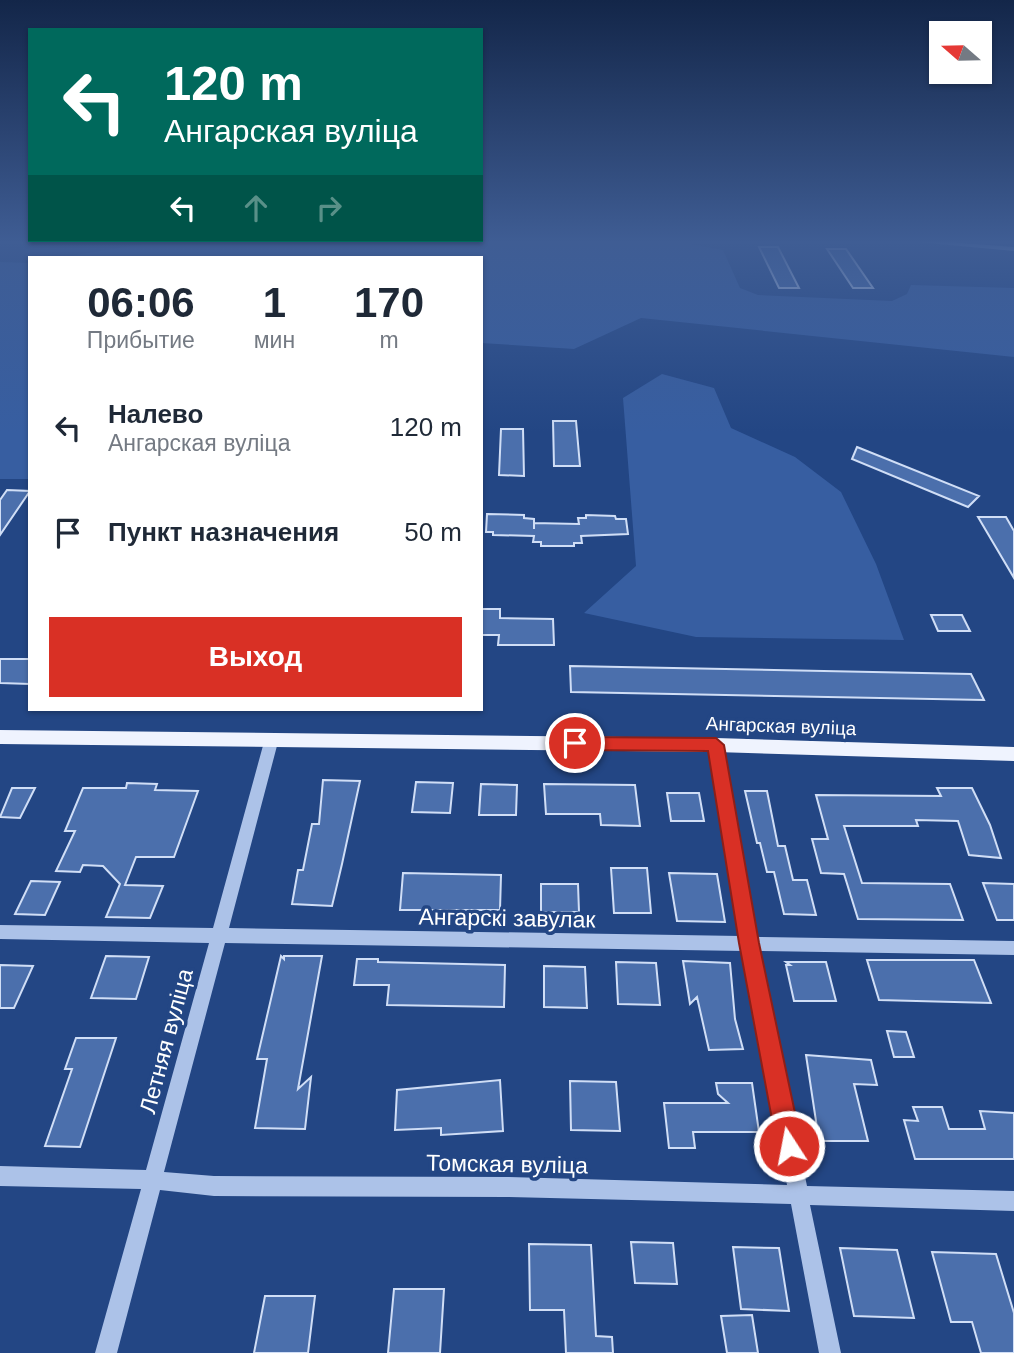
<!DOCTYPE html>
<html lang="ru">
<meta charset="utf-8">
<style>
body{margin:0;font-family:Helvetica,sans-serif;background:#f6f6f7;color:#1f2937;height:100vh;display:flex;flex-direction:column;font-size:26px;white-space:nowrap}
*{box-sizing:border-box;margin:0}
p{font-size:23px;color:#747a83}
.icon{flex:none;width:38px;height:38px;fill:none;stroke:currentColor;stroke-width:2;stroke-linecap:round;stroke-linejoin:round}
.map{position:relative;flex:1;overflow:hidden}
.panel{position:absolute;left:28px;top:256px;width:455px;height:455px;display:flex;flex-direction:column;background:#fff;border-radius:0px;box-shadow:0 2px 5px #0004}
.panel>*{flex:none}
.top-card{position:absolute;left:28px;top:28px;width:455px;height:214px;border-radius:0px;box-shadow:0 2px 5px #0004;background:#00695c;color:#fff;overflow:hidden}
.needle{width:46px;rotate:290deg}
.tools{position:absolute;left:929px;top:21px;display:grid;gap:14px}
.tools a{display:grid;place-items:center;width:63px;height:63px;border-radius:0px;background:#fff;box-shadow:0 2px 5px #0004;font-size:35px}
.pin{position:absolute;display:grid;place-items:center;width:60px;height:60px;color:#fff;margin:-30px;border:4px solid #fff;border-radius:50%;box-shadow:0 2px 7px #0007}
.me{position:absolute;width:77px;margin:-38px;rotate:349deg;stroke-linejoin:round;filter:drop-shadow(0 0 5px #0008)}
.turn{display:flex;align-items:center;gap:24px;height:147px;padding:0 21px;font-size:32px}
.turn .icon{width:91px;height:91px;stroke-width:2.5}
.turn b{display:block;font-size:49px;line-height:60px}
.lanes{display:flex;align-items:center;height:66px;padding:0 21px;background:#0003;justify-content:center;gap:35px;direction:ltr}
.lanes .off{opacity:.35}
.eta{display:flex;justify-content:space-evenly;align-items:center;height:119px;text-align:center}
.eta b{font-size:42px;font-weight:700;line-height:49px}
.primary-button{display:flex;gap:14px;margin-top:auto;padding:14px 21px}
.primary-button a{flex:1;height:80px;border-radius:0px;background:#d93025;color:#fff;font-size:28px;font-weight:700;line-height:80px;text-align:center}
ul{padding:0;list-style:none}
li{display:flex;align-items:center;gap:21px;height:105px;padding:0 21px}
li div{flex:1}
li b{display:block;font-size:26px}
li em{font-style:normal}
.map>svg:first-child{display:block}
.green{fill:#375ea1}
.building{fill:#4b6fac;stroke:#d0def6;stroke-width:2}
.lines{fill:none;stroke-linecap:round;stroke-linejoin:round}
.minor{fill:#acc2e8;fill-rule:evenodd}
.major{fill:#eff3fe;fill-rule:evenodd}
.route{fill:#d93025;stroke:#8d1f18;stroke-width:2}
.labels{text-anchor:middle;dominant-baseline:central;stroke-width:7;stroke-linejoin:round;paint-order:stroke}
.street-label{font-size:19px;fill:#fff;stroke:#234684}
.near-street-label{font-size:23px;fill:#fff;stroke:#234684}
</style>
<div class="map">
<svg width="1014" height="1353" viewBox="0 0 1014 1353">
<rect width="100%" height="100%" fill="#234684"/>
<path class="green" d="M156,242H679L723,250L740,288L758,295L892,301L907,294L911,285L1014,288V357L641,318L574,349L481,343V257H63Z
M0,262L30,263L29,479H0Z
M662,374L714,388L731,428L795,457L841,492L876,564L904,640L696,637L584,613L636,566L623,398Z"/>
<path class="building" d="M759,247H778L799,288H779Z
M827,249H846L873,288H853Z
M553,421H576L580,466H554Z
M501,429H523L524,476L499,475Z
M857,447L979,496L968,507L852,459Z
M7,490L30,491L0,535V500Z
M487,514L524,515V518L534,519V529V523L579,524L578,518H586V515L615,516L616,519H626L628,534L581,536L582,543H574V546H541V542H533L534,536L493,535V532H486Z
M978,517H1006L1014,531V578Z
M481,609H500V618L553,619L554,645H498L499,635H481Z
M931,615H962L970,631H938Z
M0,659H30V684L0,683Z
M570,666L971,674L984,700L571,692Z
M323,780L360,781L342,864L332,906L292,904L298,870H303L312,824H319Z
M416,782L453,783L450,813L412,812Z
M127,783L157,784L155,790L198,791L174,857H136L125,885L163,886L150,918L106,917L120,884L103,866L83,865L80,872L56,871L75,831H65L83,788H126Z
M481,784L517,785L516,815H479Z
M544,784L635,785L640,826L601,825L600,814H546Z
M12,788H35L20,818L0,817Z
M937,788H972L990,825L1001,858L969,855L958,821L916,820L918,826H844L862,883L950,884L963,920L858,919L844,874L821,873L812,839H828L816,795L941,796Z
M745,791H767L778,846H785L793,880H807L816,915L784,914L774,872H767L760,843H757Z
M667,793H699L704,821H671Z
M611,868H647L651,913H614Z
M403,873L501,875L500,910H400Z
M669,873L717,874L725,922L677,921Z
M31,881L60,882L45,915L15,914Z
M983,883L1014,884V920H997Z
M541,884H578L579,912H541Z
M106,956L149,957L136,999L91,998Z
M281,956L284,959V956H322L298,1089L311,1077L305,1129L255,1128L267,1059H257Z
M357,959H378V962L505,965L504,1007L387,1005L389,985H354Z
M867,960H974L991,1003L879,1000Z
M683,961L730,963L735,1019L743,1049L709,1050L697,997L690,1004Z
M616,962L656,963L660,1005L618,1004Z
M786,962H826L836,1001H794L786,965H790Z
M0,965L33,966L14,1008H0Z
M544,966L585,967L587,1008L544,1007Z
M887,1031L906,1032L914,1057H894Z
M76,1038H116L80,1147L45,1146L72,1069H65Z
M806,1055L871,1060L877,1085L854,1084L868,1141H819Z
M500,1080L503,1131L441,1135V1128L395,1130L397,1090Z
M570,1081L616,1082L620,1131L571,1130Z
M716,1083H752L759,1132H693L695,1148H669L664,1103H728L718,1094Z
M913,1107H942L949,1129H985L980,1111L1014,1113V1159H915L904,1120L918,1121Z
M631,1242L673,1243L677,1284L635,1283Z
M529,1244L591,1245L596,1336L612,1337L613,1353H566L564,1310H530Z
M733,1247L779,1248L789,1311L741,1309Z
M840,1248L897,1250L914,1318L854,1316Z
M932,1252L996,1254L1014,1313V1353H981L972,1322H951Z
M394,1289H444L440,1353H388Z
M265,1296H315L308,1353H254Z
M752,1315L758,1353H727L721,1316Z"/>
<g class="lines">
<path class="minor" d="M918,242H949L1014,247V251Z
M271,737L276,738L278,742L229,928L740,936L709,745L711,741H721L756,937L1014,941V955L759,951L807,1186L1014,1191V1211L810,1205L841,1353H819L791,1204L509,1197L214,1196L160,1190L117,1353H95L141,1189L0,1186V1166L146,1170L209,943L0,939V925L213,928L264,742L266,738ZM225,943L743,951L787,1185L509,1177L214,1176L164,1172Z"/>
<path class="major" d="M0,730L716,738L1014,747V761L716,752L0,744Z"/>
</g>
<linearGradient id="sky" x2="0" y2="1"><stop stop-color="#132649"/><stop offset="0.56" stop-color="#3f5d94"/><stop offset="1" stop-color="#3f5d94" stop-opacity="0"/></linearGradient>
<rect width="1014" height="432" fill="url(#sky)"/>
<path class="route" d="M575,737L716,738L724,745L759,943L802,1146L798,1155L789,1159L781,1155L777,1146L739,943L708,751L575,750L567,743Z"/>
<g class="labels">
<g class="street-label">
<text transform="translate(781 726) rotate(2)">Ангарская вуліца</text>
</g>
<g class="near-street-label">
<text transform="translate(507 918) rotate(1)">Ангарскі завулак</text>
<text transform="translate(166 1041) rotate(-75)">Летняя вуліца</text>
<text transform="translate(507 1164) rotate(1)">Томская вуліца</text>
</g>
</g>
</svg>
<div class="tools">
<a><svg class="needle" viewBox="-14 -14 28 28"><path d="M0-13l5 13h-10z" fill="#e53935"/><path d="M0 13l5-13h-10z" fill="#747a83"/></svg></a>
</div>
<div class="pin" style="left:575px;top:743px;background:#d93025"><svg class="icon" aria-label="arrive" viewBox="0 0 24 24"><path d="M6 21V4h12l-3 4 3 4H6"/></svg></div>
<svg class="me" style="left:789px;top:1146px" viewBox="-20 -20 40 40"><circle r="17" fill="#d93025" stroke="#fff" stroke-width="3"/><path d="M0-11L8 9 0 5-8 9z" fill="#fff"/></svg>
<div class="top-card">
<div class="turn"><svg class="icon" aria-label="left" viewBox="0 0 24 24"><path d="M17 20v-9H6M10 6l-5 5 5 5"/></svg><div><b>120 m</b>Ангарская вуліца</div></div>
<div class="lanes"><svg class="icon" aria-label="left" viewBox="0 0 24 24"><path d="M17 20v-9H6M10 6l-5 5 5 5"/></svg><svg class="icon off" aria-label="ahead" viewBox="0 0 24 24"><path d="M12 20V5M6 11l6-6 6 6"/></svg><svg class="icon off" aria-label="right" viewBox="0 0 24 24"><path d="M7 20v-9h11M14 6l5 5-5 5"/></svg></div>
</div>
<section class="panel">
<div class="eta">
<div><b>06:06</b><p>Прибытие</p></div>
<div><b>1</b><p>мин</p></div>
<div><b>170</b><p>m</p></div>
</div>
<ul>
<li><svg class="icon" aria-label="left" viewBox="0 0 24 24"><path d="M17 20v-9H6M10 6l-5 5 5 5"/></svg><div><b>Налево</b><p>Ангарская вуліца</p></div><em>120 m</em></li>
<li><svg class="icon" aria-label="arrive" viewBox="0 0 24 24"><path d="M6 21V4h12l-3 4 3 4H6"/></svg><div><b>Пункт назначения</b></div><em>50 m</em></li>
</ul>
<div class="primary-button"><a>Выход</a></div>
</section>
</div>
